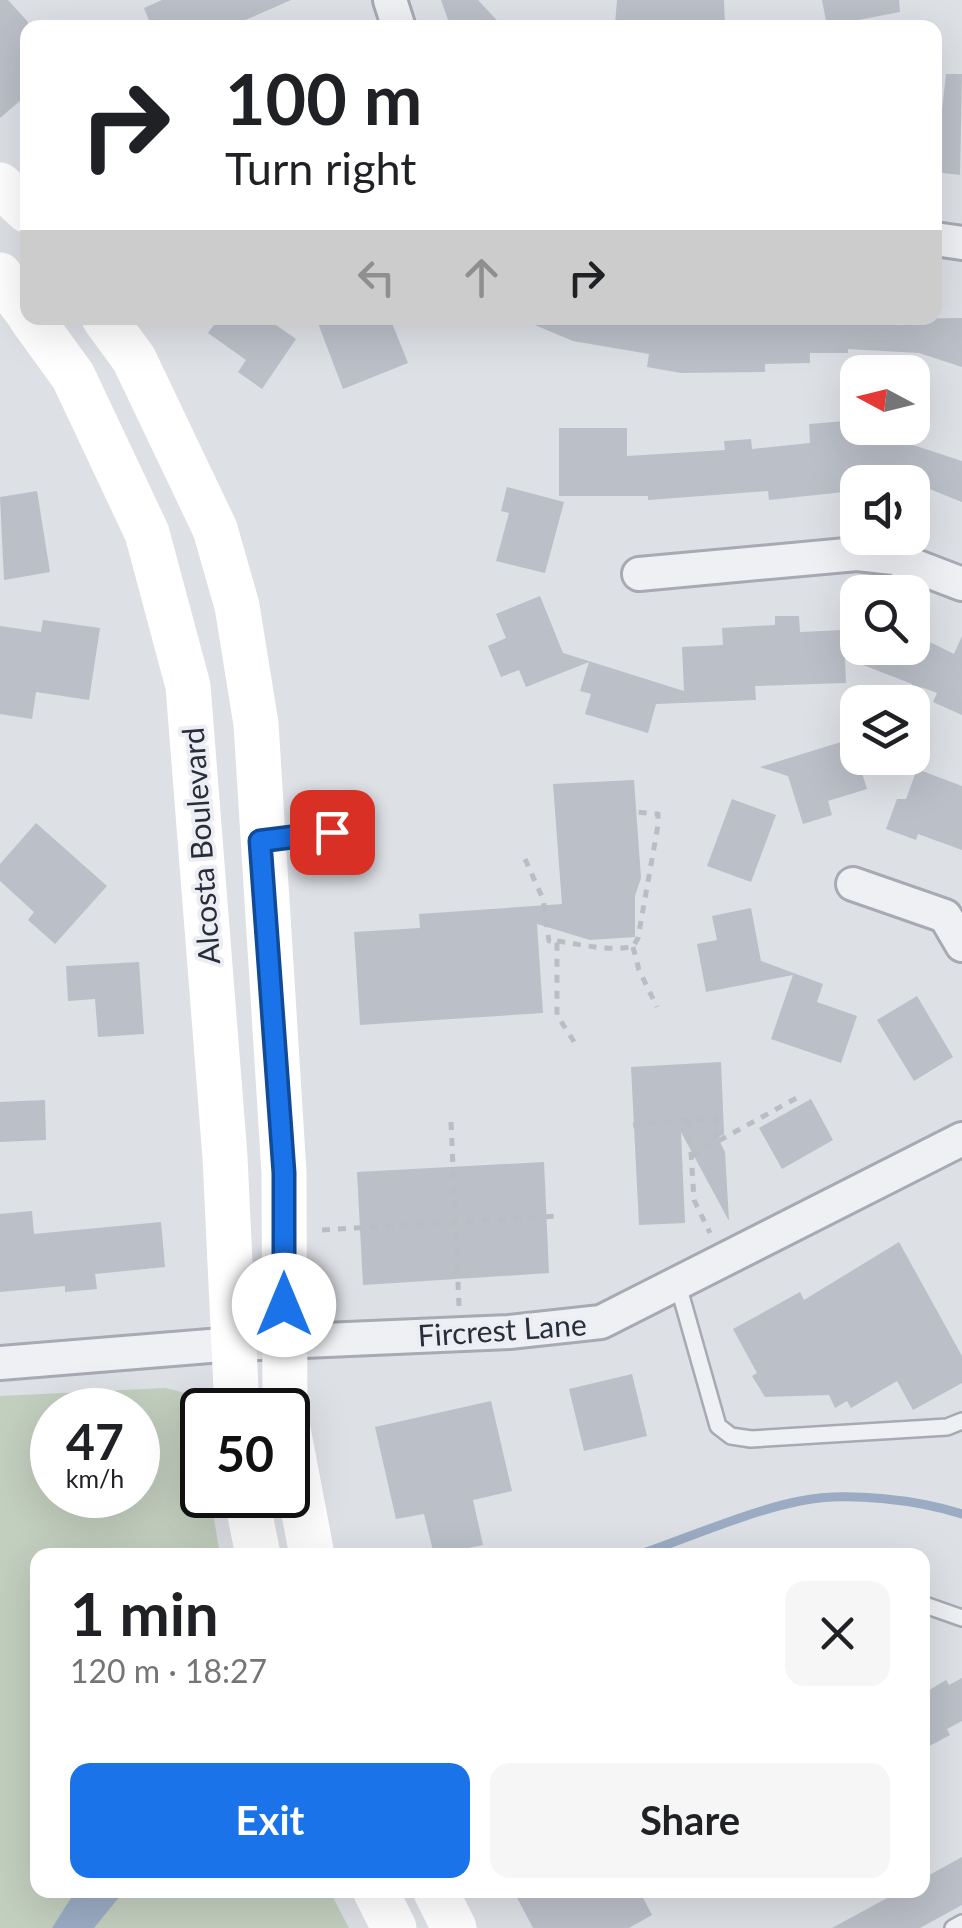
<!DOCTYPE html>
<meta charset="utf-8">
<style>
body{margin:0;font-family:Lato,sans-serif;background:#f6f6f6;color:#202124;height:100vh;display:flex;flex-direction:column;font-size:38px;white-space:nowrap}
*{box-sizing:border-box;margin:0}
p{font-size:32px;color:#757577}
.icon{flex:none;width:55px;height:55px;fill:none;stroke:currentColor;stroke-width:2;stroke-linecap:round;stroke-linejoin:round}
.map{position:relative;flex:1;overflow:hidden}
.panel{position:absolute;left:30px;top:1548px;width:900px;height:350px;display:flex;flex-direction:column;background:#fff;border-radius:20px;box-shadow:0 10px 40px #0002}
.panel>*{flex:none}
.top-card{position:absolute;left:20px;top:20px;width:922px;height:305px;border-radius:20px;box-shadow:0 10px 40px #0002;background:#fff;color:#202124;overflow:hidden}
.needle{width:65px;rotate:277deg}
.buttons{position:absolute;left:840px;top:355px;display:grid;gap:20px}
.buttons a{display:grid;place-items:center;width:90px;height:90px;border-radius:20px;background:#fff;box-shadow:0 10px 40px #0002;font-size:50px}
.speed{position:absolute;left:30px;top:1388px;display:flex;gap:20px;font-size:50px;font-weight:700;text-align:center}
.speed>*{display:grid;place-content:center;width:130px;height:130px;border-radius:50%;background:#fff;box-shadow:0 10px 40px #0002;line-height:1}
.speed small{font-size:25px;font-weight:400}
.speed .limit{border:5px solid #111;border-radius:15px;background:#fff;color:#111}
.pin{position:absolute;display:grid;place-items:center;width:85px;height:85px;color:#fff;margin:-42px;border-radius:20px;box-shadow:0 5px 15px #0006}
.me{position:absolute;width:110px;margin:-55px;rotate:0deg;stroke-linejoin:round;filter:drop-shadow(0 0 8px #0008)}
.turn{display:flex;align-items:center;gap:35px;height:210px;padding:0 40px;font-size:45px}
.turn .icon{width:130px;height:130px;stroke-width:2.5}
.turn b{display:block;font-size:70px;line-height:85px}
.lanes{display:flex;align-items:center;height:95px;padding:0 40px;background:#0003;justify-content:center;gap:50px;direction:ltr}
.lanes .off{opacity:.35}
.round{display:grid;place-items:center;flex:none;width:105px;height:105px;border-radius:20px;background:#f6f6f6}
.headline{display:flex;align-items:center;justify-content:space-between;height:170px;padding:0 40px}
h1{font-size:60px;font-weight:700;line-height:75px}
.button{display:flex;gap:20px;margin-top:auto;padding:20px 40px}
.button a{flex:1;height:115px;border-radius:20px;background:#1a73e8;color:#fff;font-size:40px;font-weight:700;line-height:115px;text-align:center}
.button a+a{background:#f6f6f6;color:#202124}
.map>svg:first-child{display:block}
.green{fill:#c2cebe;fill-rule:evenodd}
.water{fill:#9aabc3}
.lines{fill:none;stroke-linecap:round;stroke-linejoin:round}
.stream{stroke:#9aabc3;stroke-width:9}
.building{fill:#babfc8}
.lane-casing{stroke:#a7aab2;stroke-width:20}
.street-casing{stroke:#a7aab2;stroke-width:38}
.path{stroke:#bbbdc4;stroke-width:5;stroke-dasharray:8 8;stroke-linecap:butt}
.lane{stroke:#eff0f4;stroke-width:15}
.street{stroke:#eff0f4;stroke-width:32}
.secondary{stroke:#fff;stroke-width:45}
.route-casing{stroke:#114b97;stroke-width:25}
.route{stroke:#1a73e8;stroke-width:18}
.labels{text-anchor:middle;dominant-baseline:central;stroke-width:8;stroke-linejoin:round;paint-order:stroke}
.street-label{font-size:30px;fill:#282d3a;stroke:#eceef3}
</style>
<div class="map">
<svg width="962" height="1928" viewBox="0 0 962 1928">
<rect width="100%" height="100%" fill="#dde0e5"/>
<path class="green" d="M166,1388L192,1395L202,1441V1495H210L220,1555H38V1890H329L349,1928H0V1396ZM52,1410H138V1495H52Z"/>
<path class="water" d="M76,1890H125L94,1928H52Z"/>
<g class="lines">
<path class="stream" d="M638,1555C688,1538 749,1511 800,1501C846,1491 918,1500 962,1514"/>
</g>
<path class="building" d="M0,0H8L28,22V94L0,118Z
M162,0H291L241,22L243,28H152L144,8Z
M441,0H478L504,28H451Z
M617,0H724L725,28L615,24Z
M822,0H899L900,12L827,26Z
M946,74H962L960,175L935,172Z
M219,318H266L296,339L262,389L238,372L246,360L208,333Z
M316,318H346L348,325L368,318H390L408,363L343,389Z
M518,318H721V321L962,318V367L919,353L848,349V353H810V363L765,364V372L681,373L647,367L649,354L573,341Z
M858,420V428H873V432L962,461V502L912,482H843L844,492L769,500L768,491L648,500V496H559V428H627V456L725,450L724,441L751,439L752,449L810,443L809,424Z
M507,487L564,502L545,573L496,561L509,513L501,511Z
M37,491L50,572L4,580L0,497Z
M540,596L563,653L684,691L682,647L723,645L722,628L775,625V616H799L800,632L843,630L844,648H912V633L954,654L962,636V715L933,702L937,693L921,687L912,706V684L845,658L846,683L755,686L756,700L656,704L648,733L585,714L591,694L580,691L589,662L526,687L519,670L501,677L488,646L506,638L496,614Z
M43,620L100,628L89,700L36,692L32,719L0,714V626L41,632Z
M851,739L867,789L828,801L832,815L803,824L788,776L760,767Z
M917,769L962,786V850L918,834L916,840L886,829L897,799H906Z
M634,780L641,878L635,896V937L590,940L537,924L543,1013L360,1025L354,932L420,928L419,914L562,904L553,784Z
M732,799L776,815L751,882L707,866Z
M36,823L107,886L55,944L28,920L34,912L0,881V864Z
M751,908L761,961L823,984L817,1002L857,1016L841,1063L771,1039L793,975L706,992L697,944L717,940L712,916Z
M139,962L144,1034L98,1037L95,999L68,1001L66,966Z
M917,996L953,1057L914,1081L877,1020Z
M721,1062L724,1134L718,1138L725,1152L729,1221L681,1132L685,1223L639,1225L631,1067Z
M811,1099L833,1140L782,1169L759,1128Z
M45,1100L46,1140L0,1142V1102Z
M544,1162L549,1273L363,1285L357,1172Z
M32,1211L34,1234L161,1222L165,1267L95,1274L97,1289L65,1292V1286L0,1292V1214Z
M899,1242L962,1356V1383L913,1410L897,1381L851,1408L847,1401L835,1408L829,1395L765,1397L752,1376L757,1373L733,1329L800,1292L804,1300Z
M632,1374L647,1436L584,1451L569,1389Z
M491,1401L512,1491L473,1500L483,1545L434,1555L424,1514L396,1519L375,1427Z
M962,1678V1721L947,1729L950,1735L922,1750V1685L926,1692L946,1680L949,1685Z
M962,1857V1905L920,1928H832L902,1890H922V1879Z
M513,1890H639L652,1915L629,1928H533Z"/>
<g class="lines">
<defs>
<path id="lane" d="M269,840L332,832
M678,1285L718,1426L731,1436L751,1439L947,1427L962,1421
M922,1604L962,1618
M953,1928L962,1923"/>
<path id="street" d="M390,0L399,28
M935,239L962,243
M639,574L857,554L894,558L962,584
M853,884L945,916L962,945
M0,1363L234,1344L509,1332L601,1322L962,1139"/>
</defs>
<use href="#lane" class="lane-casing"/>
<use href="#street" class="street-casing"/>
<path class="path" d="M525,859L543,899L549,941H557V1015L578,1048
M557,941C585,945 605,951 633,947L638,938L658,825V814L636,812
M633,947L639,970L657,1007
M689,1120L694,1200L710,1233
M451,1122L459,1306
M633,1125L716,1118V1141
M691,1156L802,1095
M322,1230L559,1216"/>
<use href="#lane" class="lane"/>
<use href="#street" class="street"/>
<path class="secondary" d="M0,185L28,211
M0,275L28,313
M31,318L73,376L147,533L188,686L225,1157L237,1410
M104,318L134,359L215,529L237,606L256,724L284,1173L285,1410
M288,1429L312,1555
M246,1495L258,1555
M375,1890L394,1928
M435,1890L454,1928"/>
</g>
<g class="lines">
<defs>
<path id="route" d="M284,1305V1173L260,841L332,832"/>
</defs>
<use href="#route" class="route-casing"/>
<use href="#route" class="route"/>
</g>
<g class="labels">
<g class="street-label">
<text transform="translate(200 846) rotate(-94)">Alcosta Boulevard</text>
<text transform="translate(502 1329) rotate(-4)">Fircrest Lane</text>
</g>
</g>
</svg>
<div class="buttons">
<a><svg class="needle" viewBox="-14 -14 28 28"><path d="M0-13l5 13h-10z" fill="#e53935"/><path d="M0 13l5-13h-10z" fill="#757577"/></svg></a>
<a><svg class="icon" aria-label="sound" viewBox="0 0 24 24"><path d="M4 9h4l5-4v14l-5-4H4zM17 9q2 3 0 6"/></svg></a>
<a><svg class="icon" aria-label="search" viewBox="0 0 24 24"><circle cx="10" cy="10" r="6"/><path d="M15 15l6 6"/></svg></a>
<a><svg class="icon" aria-label="layers" viewBox="0 0 24 24"><path d="M12 4l9 5-9 5-9-5zM3 14l9 5 9-5"/></svg></a>
</div>
<div class="speed"><div>47<small>km/h</small></div><div class="limit">50</div></div>
<div class="pin" style="left:332px;top:832px;background:#d93025"><svg class="icon" aria-label="arrive" viewBox="0 0 24 24"><path d="M6 21V4h12l-3 4 3 4H6"/></svg></div>
<svg class="me" style="left:284px;top:1305px" viewBox="-20 -20 40 40"><circle r="19" fill="#fff"/><path d="M0-13L10 11 0 6-10 11z" fill="#1a73e8"/></svg>
<div class="top-card">
<div class="turn"><svg class="icon" aria-label="right" viewBox="0 0 24 24"><path d="M7 20v-9h11M14 6l5 5-5 5"/></svg><div><b>100 m</b>Turn right</div></div>
<div class="lanes"><svg class="icon off" aria-label="left" viewBox="0 0 24 24"><path d="M17 20v-9H6M10 6l-5 5 5 5"/></svg><svg class="icon off" aria-label="ahead" viewBox="0 0 24 24"><path d="M12 20V5M6 11l6-6 6 6"/></svg><svg class="icon" aria-label="right" viewBox="0 0 24 24"><path d="M7 20v-9h11M14 6l5 5-5 5"/></svg></div>
</div>
<section class="panel">
<div class="headline"><div><h1>1 min</h1><p>120 m · 18:27</p></div><a class="round"><svg class="icon" aria-label="close" viewBox="0 0 24 24"><path d="M6 6l12 12M18 6L6 18"/></svg></a></div>
<div class="button"><a>Exit</a><a>Share</a></div>
</section>
</div>
